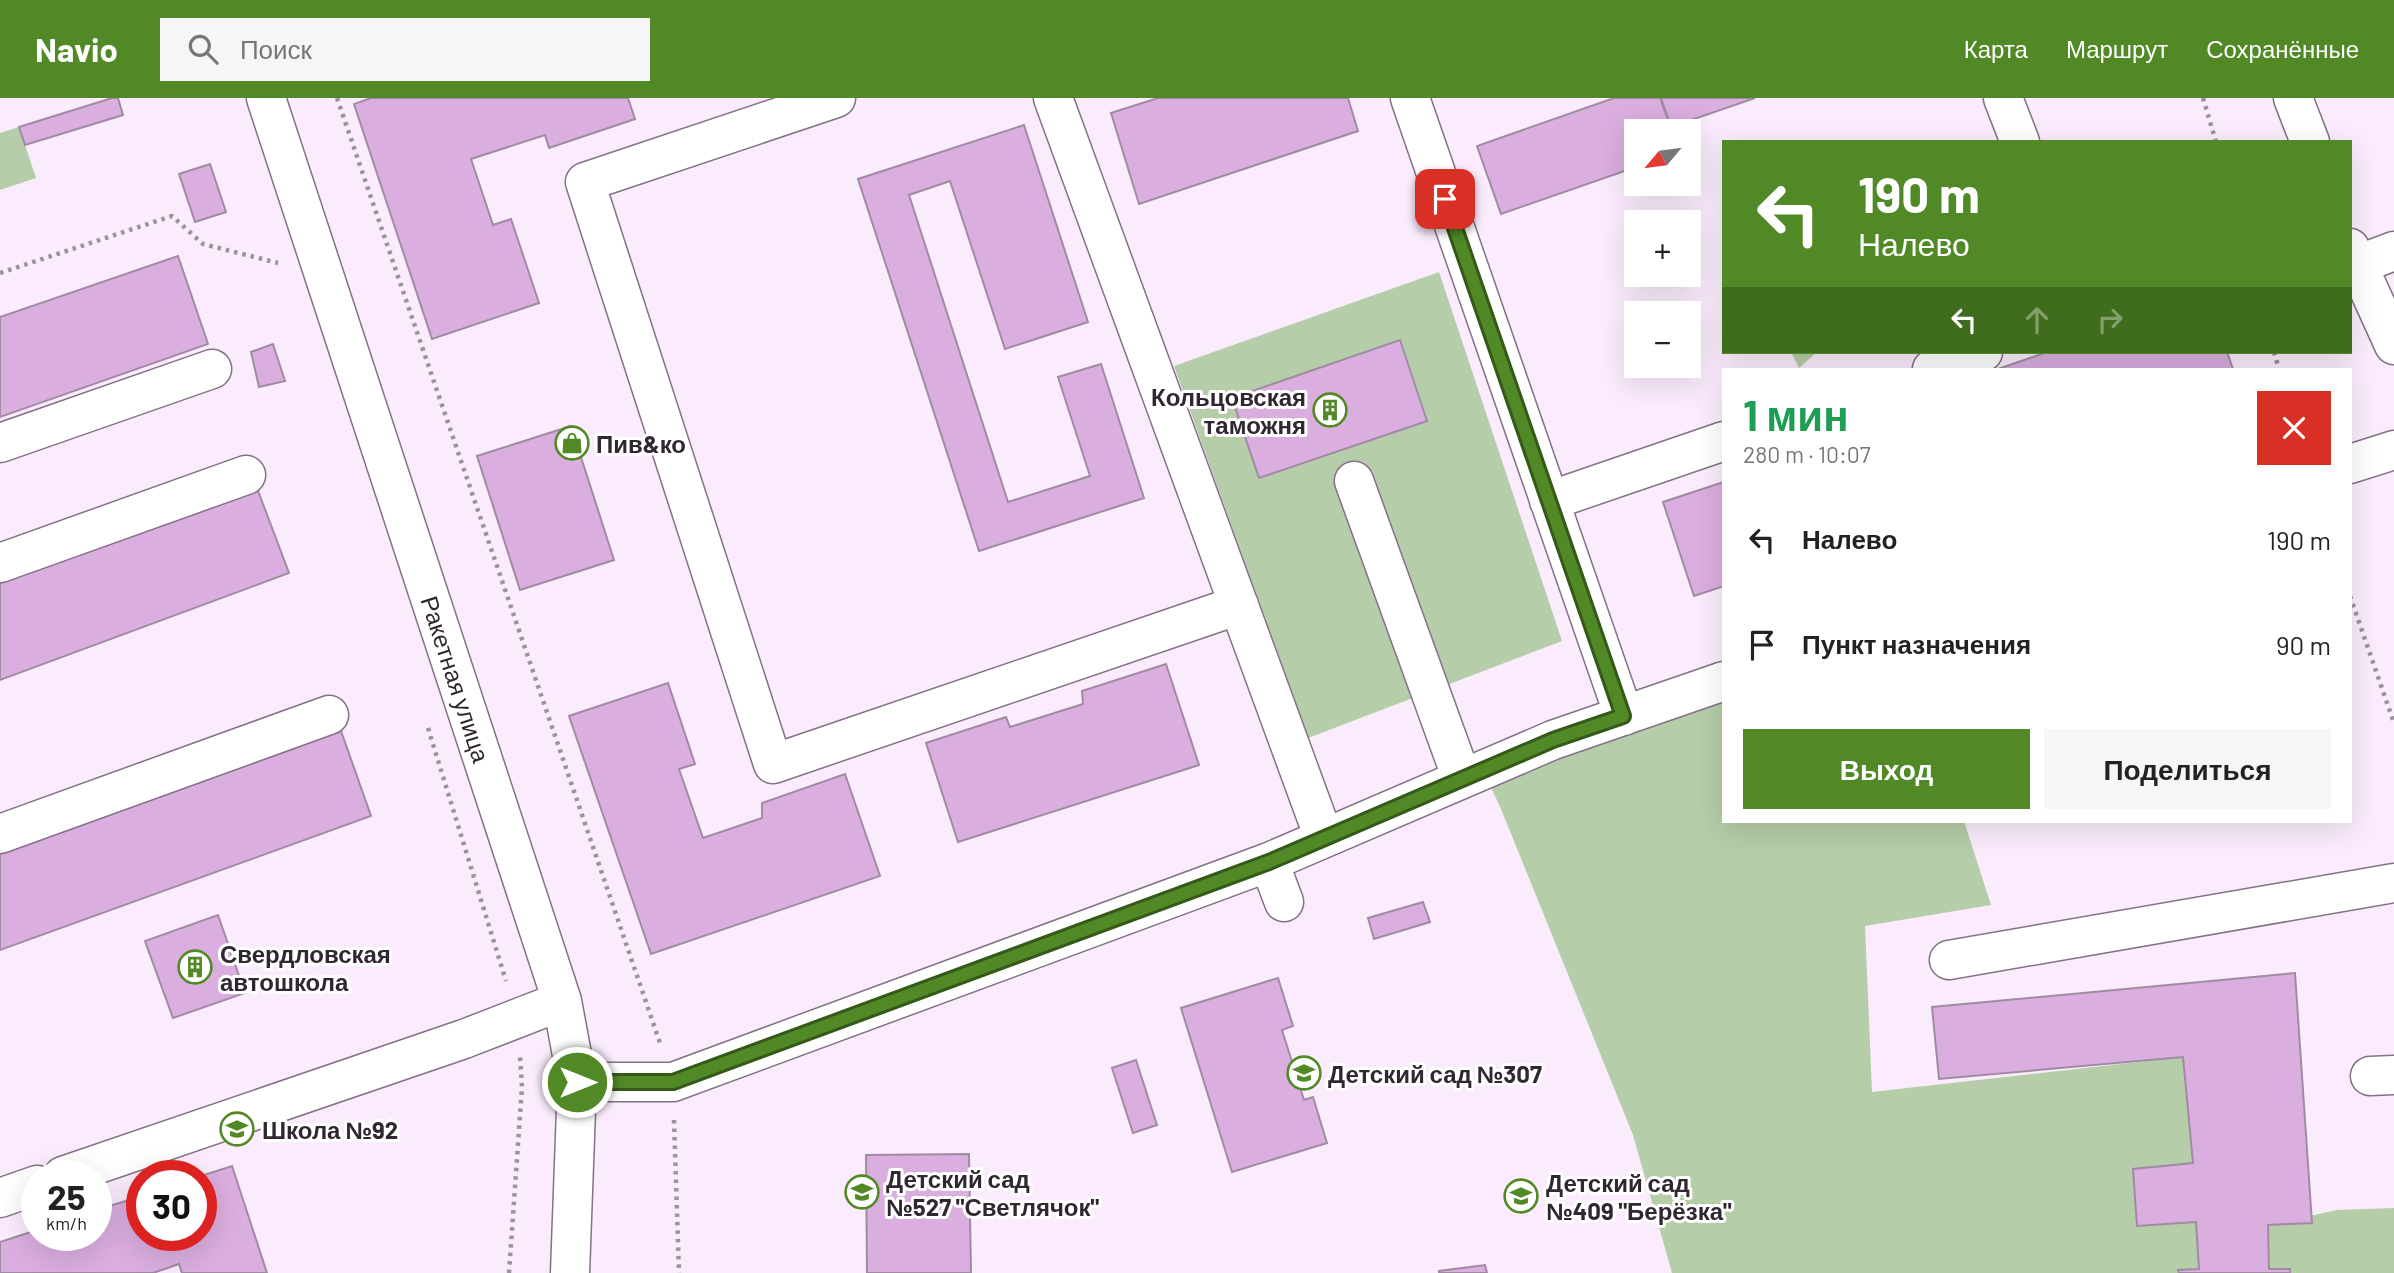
<!DOCTYPE html>
<html lang="ru">
<meta charset="utf-8">
<style>
body{margin:0;font-family:Barlow,sans-serif;background:#f6f6f6;color:#222;height:100vh;display:flex;flex-direction:column;font-size:26px;white-space:nowrap}
*{box-sizing:border-box;margin:0}
p{font-size:23px;color:#767676}
.icon{flex:none;width:38px;height:38px;fill:none;stroke:currentColor;stroke-width:2;stroke-linecap:round;stroke-linejoin:round}
.map{position:relative;flex:1;overflow:hidden}
.side{position:absolute;left:1722px;top:270px;width:630px;height:455px;display:flex;flex-direction:column;background:#fff;border-radius:0px;box-shadow:0 7px 28px #0002}
.side>*{flex:none}
.top-card{position:absolute;left:1722px;top:42px;width:630px;height:214px;border-radius:0px;box-shadow:0 7px 28px #0002;background:#508925;color:#fff;overflow:hidden}
.needle{width:46px;rotate:241deg}
.controls{position:absolute;left:1624px;top:21px;display:grid;gap:14px}
.controls a{display:grid;place-items:center;width:77px;height:77px;border-radius:0px;background:#fff;box-shadow:0 7px 28px #0002;font-size:35px}
.speed{position:absolute;left:21px;top:1062px;display:flex;gap:14px;font-size:35px;font-weight:700;text-align:center}
.speed>*{display:grid;place-content:center;width:91px;height:91px;border-radius:50%;background:#fff;box-shadow:0 7px 28px #0002;line-height:1}
.speed small{font-size:18px;font-weight:400}
.speed .limit{border:10px solid #d22;background:#fff;color:#111}
.pin{position:absolute;display:grid;place-items:center;width:60px;height:60px;color:#fff;margin:-30px;border-radius:14px;box-shadow:0 4px 10px #0006}
.me{position:absolute;width:77px;margin:-38px;rotate:90deg;stroke-linejoin:round;filter:drop-shadow(0 0 5px #0008)}
.turn{display:flex;align-items:center;gap:24px;height:147px;padding:0 21px;font-size:32px}
.turn .icon{width:91px;height:91px;stroke-width:2.5}
.turn b{display:block;font-size:49px;line-height:60px}
.lanes{display:flex;align-items:center;height:66px;padding:0 21px;background:#0003;justify-content:center;gap:35px;direction:ltr}
.lanes .off{opacity:.35}
.round{display:grid;place-items:center;flex:none;width:74px;height:74px;border-radius:0px;background:#f6f6f6}
.headline{display:flex;align-items:center;justify-content:space-between;height:119px;padding:0 21px}
h1{font-size:42px;font-weight:700;line-height:52px;color:#1e9e55}
.primary-button{display:flex;gap:14px;margin-top:auto;padding:14px 21px}
.primary-button a{flex:1;height:80px;border-radius:0px;background:#508925;color:#fff;font-size:28px;font-weight:700;line-height:80px;text-align:center}
.primary-button a+a{background:#f6f6f6;color:#222}
ul{padding:0;list-style:none}
li{display:flex;align-items:center;gap:21px;height:105px;padding:0 21px}
li div{flex:1}
li b{display:block;font-size:26px}
li em{font-style:normal}
header{display:flex;align-items:center;gap:42px;box-sizing:border-box;height:98px;padding:0 35px;background:#508925;color:#fff}
header strong{font-size:33px}
nav{display:flex;gap:38px;margin-inline-start:auto;font-size:24px}
.search{width:490px;height:63px;background:#f6f6f6;display:flex;align-items:center;gap:18px;box-sizing:border-box;padding:0 24px;border-radius:0px;color:#767676;font-size:26px}
.map>svg:first-child{display:block}
.green{fill:#b5cda8}
.building{fill:#daaedf;stroke:#a18ba3;stroke-width:2}
.lines{fill:none;stroke-linecap:round;stroke-linejoin:round}
.minor-casing{stroke:#857088;stroke-width:41}
.path{stroke:#9d919e;stroke-width:4.5;stroke-dasharray:3.5 5;stroke-linecap:butt}
.minor{stroke:#fff;stroke-width:38}
.route-casing{stroke:#345918;stroke-width:18}
.route{stroke:#508925;stroke-width:12}
.labels{text-anchor:middle;dominant-baseline:central;stroke-width:6;stroke-linejoin:round;paint-order:stroke}
.poi-label{font-size:24px;font-weight:bold;fill:#302731;stroke:#fff;text-anchor:start}
.street-label{font-size:24px;fill:#302731;stroke:#fff}
</style>
<header>
<strong>Navio</strong>
<div class="search"><svg class="icon" aria-label="search" viewBox="0 0 24 24"><circle cx="10" cy="10" r="6"/><path d="M15 15l6 6"/></svg>Поиск</div>
<nav><a>Карта</a><a>Маршрут</a><a>Сохранённые</a></nav>
</header>
<div class="map">
<svg width="2394" height="1175" viewBox="0 0 2394 1175">
<rect width="100%" height="100%" fill="#faecfc"/>
<path class="green" d="M19,29L36,80L0,92V35Z
M1439,174L1562,543L1308,640L1174,268Z
M1791,254H1817L1799,270Z
M1724,595V723H1964L1991,807L1865,828L1872,994L2183,959L2193,1065L2133,1071L2137,1128L2196,1124L2199,1171L2179,1172V1175H1672L1633,1037L1501,711L1483,672Z
M2394,1110V1175H2290V1171H2269L2268,1127L2337,1112Z"/>
<path class="building" d="M112,0H118L123,17L25,47L19,29Z
M371,0H628L635,21L549,50L545,37L471,61L493,127L511,121L539,205L432,241L354,6Z
M1158,0H1348L1358,33L1139,106L1111,15Z
M1614,0H1660L1672,33H1636V69L1501,116L1477,48Z
M1661,0H1755L1671,29Z
M1024,27L1088,224L1005,251L950,83L909,97L1008,404L1090,378L1058,279L1101,266L1144,400L979,453L858,81Z
M210,66L226,114L195,124L179,76Z
M178,158L208,246L0,319V219Z
M1400,242L1427,323L1259,380L1232,300Z
M273,246L285,283L259,289L251,254Z
M2047,254H2227L2233,271H1998Z
M571,328L614,462L520,492L477,358Z
M1724,384V488L1694,498L1663,404Z
M257,390L289,475L0,582V485Z
M1166,566L1199,667L958,744L926,645L1006,619L1010,629L1083,606L1082,593Z
M668,585L695,666L679,671L703,740L762,720V705L845,676L880,778L651,856L569,618Z
M340,630L371,718L0,852V752Z
M1423,804L1430,824L1374,841L1368,820Z
M218,817L245,895L173,920L145,843Z
M2295,875L2312,1125L2268,1127L2269,1171H2290V1175H2179L2178,1172L2199,1171L2196,1124L2137,1128L2133,1071L2193,1065L2183,959L1939,981L1932,909Z
M1278,880L1293,928L1282,932L1304,1002L1313,999L1327,1045L1232,1074L1181,910Z
M1136,962L1157,1027L1133,1035L1112,970Z
M969,1056L971,1175H867L866,1057Z
M232,1068L267,1175H182L179,1166L153,1175H0V1144L37,1132V1138H96V1112L142,1098V1138H201V1078Z
M1485,1167L1487,1175H1439V1173Z"/>
<g class="lines">
<defs>
<path id="minor" d="M266,0L562,903L577,984L570,1175
M836,0L585,84L773,666L1239,507
M1053,0L1324,740
M1410,0L1624,618
M2003,0L2020,44
M2293,0L2310,44
M2350,150L2394,247
M2357,167L2394,153
M1932,271L1983,254
M0,345L212,271
M2350,366L2394,352
M1354,383L1462,681
M1549,403L1724,343
M0,465L246,377
M0,736L329,617
M1269,764L1284,804
M1949,862L2394,785
M2370,978L2394,977
M577,984H673L1269,764L1553,642L1724,583
M63,1078L464,941L562,903
M0,1100L37,1087"/>
</defs>
<use href="#minor" class="minor-casing"/>
<path class="path" d="M337,0L660,945
M2203,0L2216,44
M0,175L172,118L203,146L278,165
M2274,254L2279,271
M2350,498L2394,625
M428,630L506,883
M674,1022L679,1175
M509,1175L522,989L520,959"/>
<use href="#minor" class="minor"/>
</g>
<g class="lines">
<defs>
<path id="route" d="M577,984H673L1269,764L1553,642L1623,618L1445,101"/>
</defs>
<use href="#route" class="route-casing"/>
<use href="#route" class="route"/>
</g>
<defs>
<symbol id="building-ring" viewBox="-11 -11 22 22"><circle r="9.5" fill="#fff" stroke="#508925" stroke-width="1.5"/><path d="M-4-6H4V6H1V3H-1V6H-4ZM-2.5-4.3h1.7v1.8h-1.7ZM.8-4.3h1.7v1.8H.8ZM-2.5-1h1.7V.8h-1.7ZM.8-1h1.7V.8H.8Z" fill="#508925"/></symbol>
<symbol id="shop-ring" viewBox="-11 -11 22 22"><circle r="9.5" fill="#fff" stroke="#508925" stroke-width="1.5"/><path d="M-5-2.5h2.3a2.7 3.5 0 0 1 5.4 0H5L5.5 6h-11ZM-1.5-2.5h3a1.5 2.3 0 0 0-3 0Z" fill="#508925"/></symbol>
<symbol id="school-ring" viewBox="-11 -11 22 22"><circle r="9.5" fill="#fff" stroke="#508925" stroke-width="1.5"/><path d="M0-5L7-2L0 1L-7-2ZM-4 1L0 2.5L4 1V4Q0 6-4 4Z" fill="#508925"/></symbol>
</defs>
<g fill-rule="evenodd">
<use href="#building-ring" x="1311" y="293" width="38" height="38"/>
<use href="#shop-ring" x="553" y="326" width="38" height="38"/>
<use href="#building-ring" x="176" y="850" width="38" height="38"/>
<use href="#school-ring" x="1285" y="956" width="38" height="38"/>
<use href="#school-ring" x="218" y="1012" width="38" height="38"/>
<use href="#school-ring" x="843" y="1075" width="38" height="38"/>
<use href="#school-ring" x="1502" y="1079" width="38" height="38"/>
</g>
<g class="labels">
<g class="poi-label">
<text x="1306" y="298" text-anchor="end">Кольцовская<tspan x="1306" dy="28">таможня</tspan></text>
<text x="596" y="345">Пив&amp;ко</text>
<text x="220" y="855">Свердловская<tspan x="220" dy="28">автошкола</tspan></text>
<text x="1328" y="975">Детский сад №307</text>
<text x="262" y="1031">Школа №92</text>
<text x="886" y="1080">Детский сад<tspan x="886" dy="28">№527 "Светлячок"</tspan></text>
<text x="1546" y="1084">Детский сад<tspan x="1546" dy="28">№409 "Берёзка"</tspan></text>
</g>
<g class="street-label">
<text transform="translate(456 581) rotate(72)">Ракетная улица</text>
</g>
</g>
</svg>
<div class="controls">
<a><svg class="needle" viewBox="-14 -14 28 28"><path d="M0-13l5 13h-10z" fill="#e53935"/><path d="M0 13l5-13h-10z" fill="#767676"/></svg></a>
<a>+</a>
<a>−</a>
</div>
<div class="speed"><div>25<small>km/h</small></div><div class="limit">30</div></div>
<div class="pin" style="left:1445px;top:101px;background:#d93025"><svg class="icon" aria-label="arrive" viewBox="0 0 24 24"><path d="M6 21V4h12l-3 4 3 4H6"/></svg></div>
<svg class="me" style="left:577px;top:984px" viewBox="-20 -20 40 40"><circle r="17" fill="#508925" stroke="#fff" stroke-width="3"/><path d="M0-11L8 9 0 5-8 9z" fill="#fff"/></svg>
<div class="top-card">
<div class="turn"><svg class="icon" aria-label="left" viewBox="0 0 24 24"><path d="M17 20v-9H6M10 6l-5 5 5 5"/></svg><div><b>190 m</b>Налево</div></div>
<div class="lanes"><svg class="icon" aria-label="left" viewBox="0 0 24 24"><path d="M17 20v-9H6M10 6l-5 5 5 5"/></svg><svg class="icon off" aria-label="ahead" viewBox="0 0 24 24"><path d="M12 20V5M6 11l6-6 6 6"/></svg><svg class="icon off" aria-label="right" viewBox="0 0 24 24"><path d="M7 20v-9h11M14 6l5 5-5 5"/></svg></div>
</div>
<section class="side">
<div class="headline"><div><h1>1 мин</h1><p>280 m · 10:07</p></div><a class="round" style="background:#d93025;color:#fff"><svg class="icon" aria-label="close" viewBox="0 0 24 24"><path d="M6 6l12 12M18 6L6 18"/></svg></a></div>
<ul>
<li><svg class="icon" aria-label="left" viewBox="0 0 24 24"><path d="M17 20v-9H6M10 6l-5 5 5 5"/></svg><div><b>Налево</b></div><em>190 m</em></li>
<li><svg class="icon" aria-label="arrive" viewBox="0 0 24 24"><path d="M6 21V4h12l-3 4 3 4H6"/></svg><div><b>Пункт назначения</b></div><em>90 m</em></li>
</ul>
<div class="primary-button"><a>Выход</a><a>Поделиться</a></div>
</section>
</div>
